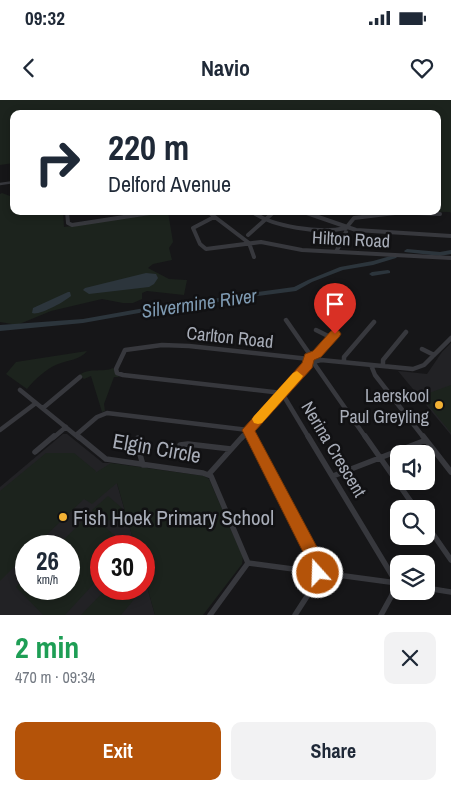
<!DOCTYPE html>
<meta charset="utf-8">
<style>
body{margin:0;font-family:"Archivo Narrow",sans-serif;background:#f2f2f3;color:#1f2937;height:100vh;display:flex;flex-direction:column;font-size:19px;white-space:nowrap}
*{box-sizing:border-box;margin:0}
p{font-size:16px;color:#747a83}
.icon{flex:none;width:28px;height:28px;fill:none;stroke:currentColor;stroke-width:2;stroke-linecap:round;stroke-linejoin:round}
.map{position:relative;height:515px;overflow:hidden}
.details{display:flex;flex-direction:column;background:#fff;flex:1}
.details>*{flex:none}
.banner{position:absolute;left:10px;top:10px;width:431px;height:105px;border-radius:10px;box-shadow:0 2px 8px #0003;background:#fff;color:#1f2937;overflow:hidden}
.controls{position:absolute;left:390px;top:345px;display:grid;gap:10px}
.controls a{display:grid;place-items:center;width:45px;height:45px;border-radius:10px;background:#fff;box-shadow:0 2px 8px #0003;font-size:25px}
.speed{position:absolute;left:15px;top:435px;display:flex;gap:10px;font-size:25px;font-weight:700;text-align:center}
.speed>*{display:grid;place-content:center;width:65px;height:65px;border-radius:50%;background:#fff;box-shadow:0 2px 8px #0003;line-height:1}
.speed small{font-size:12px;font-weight:400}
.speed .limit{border:8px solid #d22;background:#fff;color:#111}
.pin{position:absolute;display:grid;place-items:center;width:42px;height:42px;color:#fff;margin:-51px -21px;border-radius:50% 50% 50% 0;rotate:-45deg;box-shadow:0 0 5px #0007}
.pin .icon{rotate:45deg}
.me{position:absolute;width:55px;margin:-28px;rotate:340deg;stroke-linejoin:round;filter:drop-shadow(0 0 4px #0008)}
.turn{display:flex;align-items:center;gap:18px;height:105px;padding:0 15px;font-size:22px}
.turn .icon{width:65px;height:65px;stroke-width:2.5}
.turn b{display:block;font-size:35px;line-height:42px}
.round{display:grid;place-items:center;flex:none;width:52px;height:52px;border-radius:10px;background:#f2f2f3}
.headline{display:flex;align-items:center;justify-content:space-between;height:85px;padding:0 15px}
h1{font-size:30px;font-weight:800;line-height:38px;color:#1e9e55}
.action{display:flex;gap:10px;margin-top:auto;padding:10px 15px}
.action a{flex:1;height:58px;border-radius:10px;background:#b45309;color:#fff;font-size:20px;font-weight:800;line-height:58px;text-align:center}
.action a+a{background:#f2f2f3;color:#1f2937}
.status{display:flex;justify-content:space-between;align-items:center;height:35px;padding:0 25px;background:#fff;direction:ltr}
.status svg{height:14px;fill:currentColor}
header{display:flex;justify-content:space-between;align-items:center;height:65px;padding:0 15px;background:#fff;font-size:22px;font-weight:800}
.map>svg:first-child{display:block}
.built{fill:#222225;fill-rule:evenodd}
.green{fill:#1c231d}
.water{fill:#2c353c}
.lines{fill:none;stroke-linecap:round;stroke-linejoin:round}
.river{fill:#2c353c;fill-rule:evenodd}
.street-far3{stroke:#37383d;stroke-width:2.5}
.street-far2{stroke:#37383d;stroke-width:4}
.street-far1{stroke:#37383d;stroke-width:4.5}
.street{stroke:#37383d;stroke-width:5.5}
.route{fill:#b45309;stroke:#753606}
.slow{fill:#f59e0b}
.poi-dot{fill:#f2b134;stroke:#111113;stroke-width:2}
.labels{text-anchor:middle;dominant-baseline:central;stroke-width:5;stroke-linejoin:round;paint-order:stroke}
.street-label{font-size:18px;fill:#a8adb8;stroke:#111113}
.poi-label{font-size:18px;fill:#a8adb8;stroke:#111113;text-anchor:end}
.water-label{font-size:19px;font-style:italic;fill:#7f9bb3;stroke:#111113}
.near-street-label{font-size:21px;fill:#a8adb8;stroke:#111113}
.near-poi-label{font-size:21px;fill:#a8adb8;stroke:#111113;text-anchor:start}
</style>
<div class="status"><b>09:32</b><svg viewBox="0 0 49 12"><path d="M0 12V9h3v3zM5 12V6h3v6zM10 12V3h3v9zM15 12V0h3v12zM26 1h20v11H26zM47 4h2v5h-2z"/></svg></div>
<header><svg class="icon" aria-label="back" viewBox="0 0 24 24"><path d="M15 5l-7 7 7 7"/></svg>Navio<svg class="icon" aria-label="heart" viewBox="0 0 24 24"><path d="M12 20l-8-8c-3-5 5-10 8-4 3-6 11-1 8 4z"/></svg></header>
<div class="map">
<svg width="451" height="515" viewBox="0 0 451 515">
<rect width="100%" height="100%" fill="#161618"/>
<path class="built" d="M451,243V335L398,271L427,274L442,252Z
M63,334H67L103,363H111L135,446H101V489H144V476L155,515H0V387ZM26,446H69V489H26Z"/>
<path class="green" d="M0,0H451V113L450,112L403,111H438V14H14V63L0,65Z
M2,93L10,96L14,95V111H63L64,127L168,112L173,142L169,148L172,160L153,164L148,168L169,179L187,180L184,195L147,191L142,193V199L133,203H123L102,199L51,211L17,225L0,222V94Z
M87,251C80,260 68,260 58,264C46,269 35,279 27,289L6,274L16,262Z
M113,268L119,277H114L104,304L105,311L102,312L91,276L84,279L79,275C91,267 103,273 113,268Z
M451,285V333L421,296Z
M46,353H74L96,371L95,373L111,363L204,376L209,379L243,457L242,464L203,515H155L144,476V446H135L117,383L92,404L84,399L35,446H26V455L0,481V391Z
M108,396L122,408L106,423L92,410Z
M90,414L127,446H101V476L65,515H43L16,487L26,476V489H69V446H57Z
M106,489H138L141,491L121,515H81Z"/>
<path class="water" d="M146,173L156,174L158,178L154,184L149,187L89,194L83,190L85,188Z
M68,192H70L71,196C64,202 39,216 32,213L33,208Z"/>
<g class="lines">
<path class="river" d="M407,149L440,152L451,150V154L440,156L405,152L404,151Z
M394,155L397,157L396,158L373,165L343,170L312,182L296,191L228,200L194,207L167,208L83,223L0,231V225L83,219L167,204L194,203L228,196L294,187L308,180L340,167L373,161Z
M388,170L390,171V173L372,176L369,174L372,172Z"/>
<path class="street-far3" d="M0,84L14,82"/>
<path class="street-far2" d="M67,111L68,123L72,125L163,111
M207,111L249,143L254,157
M251,111C272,127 320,134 346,128L354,118L395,113
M301,111L356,130L451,136
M392,112L440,114
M214,117L193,128L200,144L206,149L261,142L302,150L451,158
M248,135L275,111
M336,152L346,132"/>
<path class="street-far1" d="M286,220L311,256
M316,230L332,238
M422,249L434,255
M313,256L335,234
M316,260L313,256L309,258L313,262L321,260L413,269L424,265L451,238
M313,262L366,338
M344,262V257L374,222
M371,265L375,275L424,338
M383,266V260L406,232
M20,290L79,338
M43,308L80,277
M0,330L36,303
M76,335L97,317L107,313L248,330L252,338
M53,338L66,327
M242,338L311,262
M309,338L282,293L123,275L117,273L116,269L125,250L162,245L189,246L309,259"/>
<path class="street" d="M78,336L106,359L203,373L211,376L248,463L210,515
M251,336L319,467L315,484L295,515
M308,336L396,482L392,495L381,515
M365,336L416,409
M423,336L451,372
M138,338L137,344L143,365
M180,345L188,344L231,349
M35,352L54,336
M209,374L243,336
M333,376L426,340
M426,424L451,460
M248,463L397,483
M426,488L451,492"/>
</g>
<path class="route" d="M335,230L339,231L341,234L339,237L321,257L314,260L312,268L255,331L325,462L327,467L324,478L318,481L313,478L311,468L242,330L302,263L305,254L313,251L331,231Z"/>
<path class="slow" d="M297,271L303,276L301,279L262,323L258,324L254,323L252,319L254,316L293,273Z"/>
<g class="poi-dot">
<circle cx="439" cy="305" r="5"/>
<circle cx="63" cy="417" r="5"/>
</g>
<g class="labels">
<g class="street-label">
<text transform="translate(351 139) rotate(3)">Hilton Road</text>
<text transform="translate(230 237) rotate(6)">Carlton Road</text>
<text transform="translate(334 349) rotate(59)">Nerina Crescent</text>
</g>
<g class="poi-label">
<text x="429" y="295">Laerskool<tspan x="429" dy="21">Paul Greyling</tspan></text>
</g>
<g class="water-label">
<text transform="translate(199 203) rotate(-8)">Silvermine River</text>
</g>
<g class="near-street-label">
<text transform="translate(157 348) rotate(10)">Elgin Circle</text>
</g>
<g class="near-poi-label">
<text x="73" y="417">Fish Hoek Primary School</text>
</g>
</g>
</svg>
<div class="controls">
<a><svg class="icon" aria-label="sound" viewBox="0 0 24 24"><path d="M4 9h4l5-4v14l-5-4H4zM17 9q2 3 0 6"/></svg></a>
<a><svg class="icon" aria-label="search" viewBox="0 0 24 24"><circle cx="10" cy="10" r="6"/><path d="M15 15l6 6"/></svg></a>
<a><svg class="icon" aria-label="layers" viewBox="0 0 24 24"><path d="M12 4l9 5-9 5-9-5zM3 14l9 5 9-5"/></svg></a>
</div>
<div class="speed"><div>26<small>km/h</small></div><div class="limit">30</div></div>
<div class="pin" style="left:335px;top:234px;background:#d93025"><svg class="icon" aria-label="arrive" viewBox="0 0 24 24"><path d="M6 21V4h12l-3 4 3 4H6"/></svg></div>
<svg class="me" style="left:318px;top:473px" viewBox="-20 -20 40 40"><circle r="17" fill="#b45309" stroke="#fff" stroke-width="3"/><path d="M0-11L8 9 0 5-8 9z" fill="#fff"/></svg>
<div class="banner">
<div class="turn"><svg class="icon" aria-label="right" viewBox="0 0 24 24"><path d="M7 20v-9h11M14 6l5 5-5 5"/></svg><div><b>220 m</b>Delford Avenue</div></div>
</div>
</div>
<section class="details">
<div class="headline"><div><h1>2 min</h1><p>470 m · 09:34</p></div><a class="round"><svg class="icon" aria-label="close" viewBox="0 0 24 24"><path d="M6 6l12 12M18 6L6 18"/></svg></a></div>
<div class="action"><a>Exit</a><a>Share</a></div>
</section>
